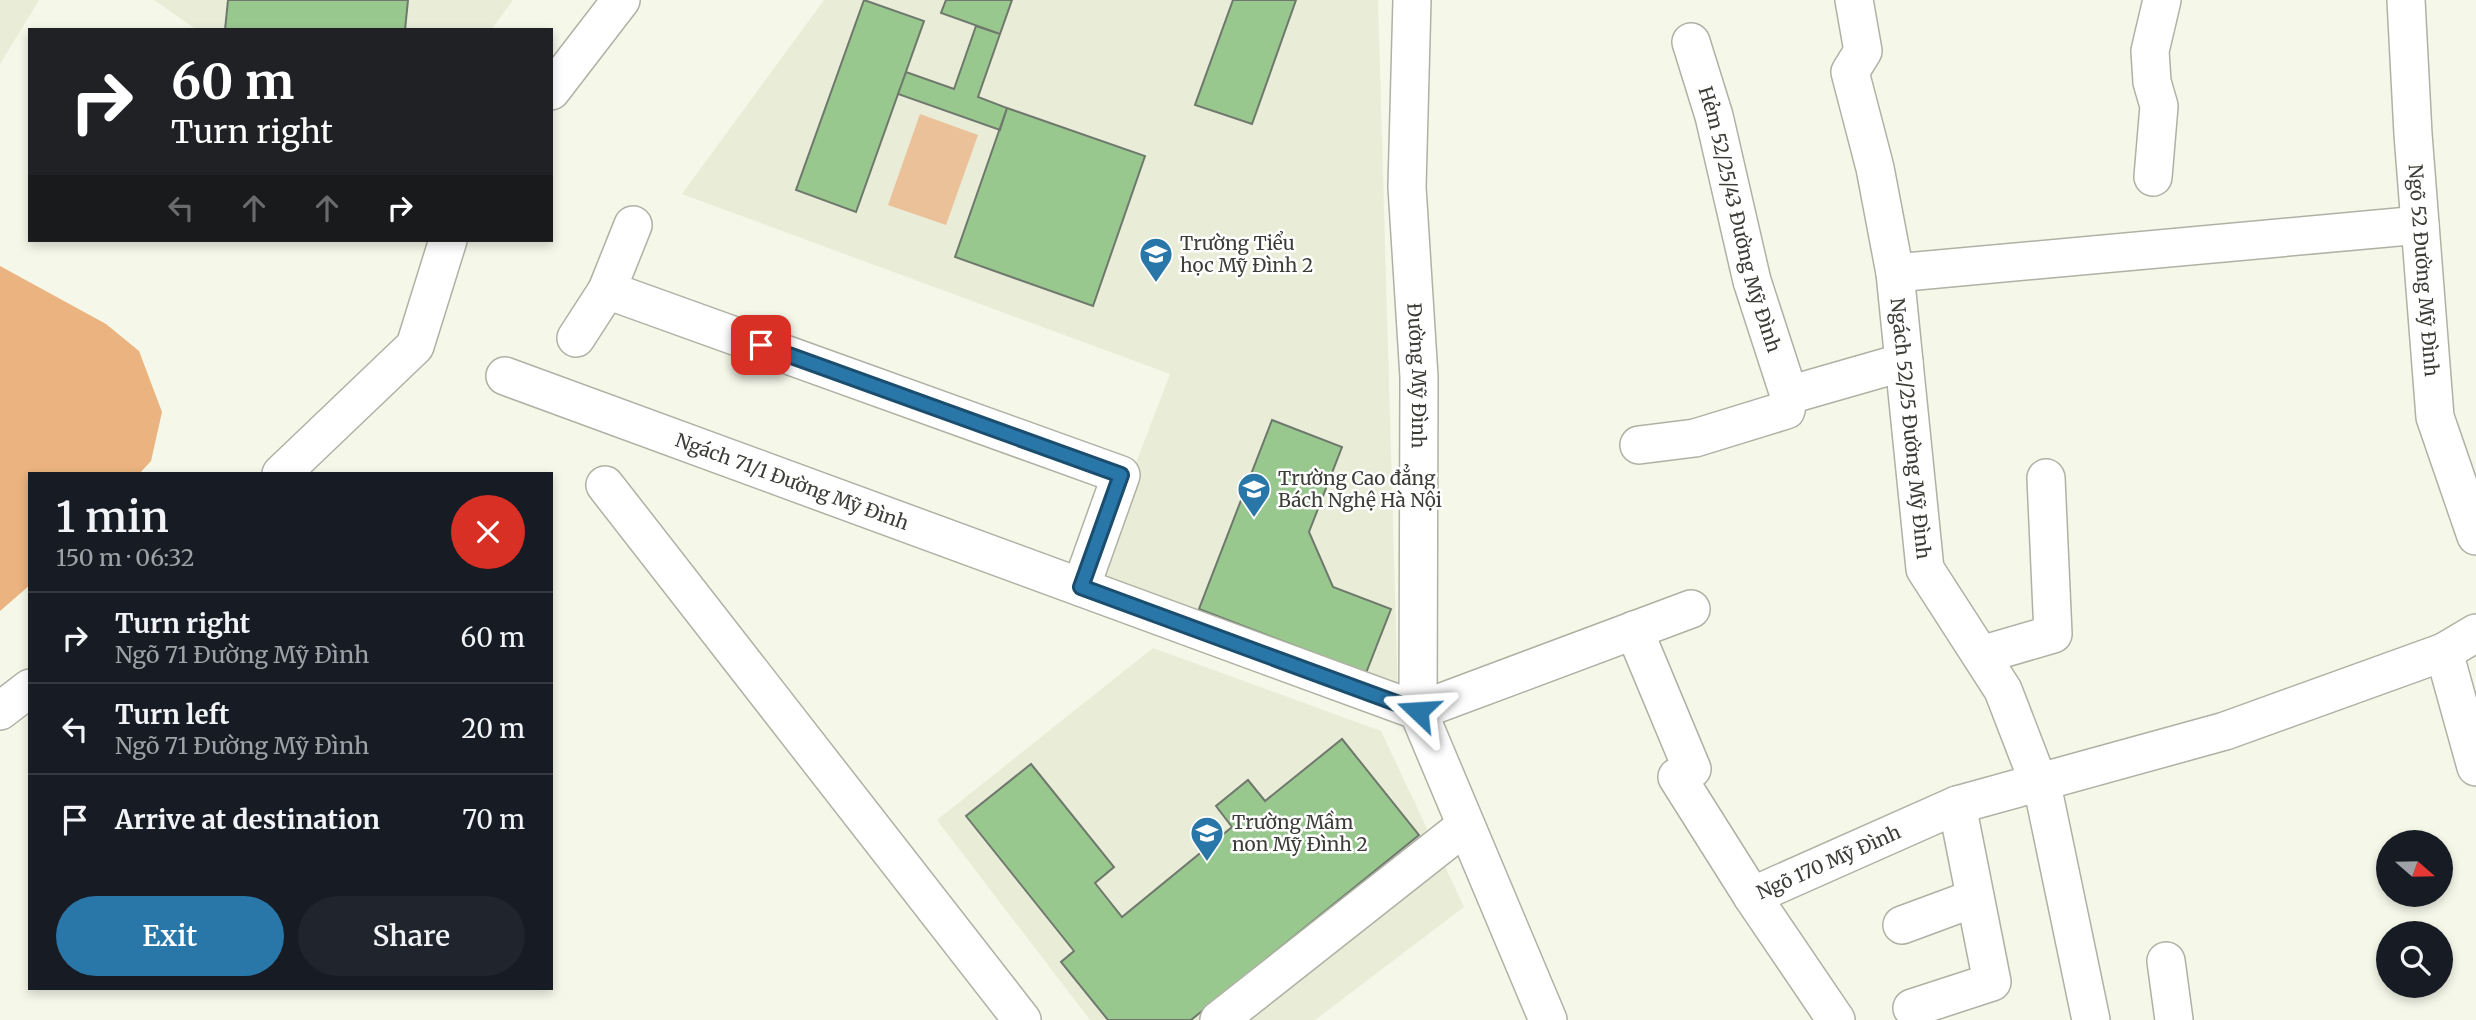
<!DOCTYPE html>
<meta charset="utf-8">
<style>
body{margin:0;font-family:Merriweather,serif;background:#20242c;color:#f1f3f6;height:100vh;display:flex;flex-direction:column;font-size:26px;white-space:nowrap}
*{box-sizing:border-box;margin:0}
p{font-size:23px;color:#9ea1a6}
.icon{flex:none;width:38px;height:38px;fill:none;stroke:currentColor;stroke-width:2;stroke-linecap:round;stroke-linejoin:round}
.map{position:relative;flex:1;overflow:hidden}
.side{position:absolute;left:28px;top:472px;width:525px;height:518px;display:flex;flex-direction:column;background:#171b24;border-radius:0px;box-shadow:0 4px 10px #0003}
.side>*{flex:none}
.hud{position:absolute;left:28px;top:28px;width:525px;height:214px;border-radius:0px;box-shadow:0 4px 10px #0003;background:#202124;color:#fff;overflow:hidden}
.needle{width:46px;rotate:110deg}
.fabs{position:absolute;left:2376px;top:830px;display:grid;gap:14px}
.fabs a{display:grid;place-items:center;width:77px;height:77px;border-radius:50%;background:#171b24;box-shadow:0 4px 10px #0003;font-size:35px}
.pin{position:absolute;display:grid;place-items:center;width:60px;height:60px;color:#fff;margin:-30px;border-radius:14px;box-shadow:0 4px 10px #0006}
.me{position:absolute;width:77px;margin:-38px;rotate:290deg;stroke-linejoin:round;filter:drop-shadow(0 0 5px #0008)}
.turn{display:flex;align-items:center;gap:24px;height:147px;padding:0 28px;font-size:32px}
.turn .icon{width:91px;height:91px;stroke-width:2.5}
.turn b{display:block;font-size:49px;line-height:60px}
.lanes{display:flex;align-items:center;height:66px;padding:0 28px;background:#0003;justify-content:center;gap:35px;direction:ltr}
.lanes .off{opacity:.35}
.round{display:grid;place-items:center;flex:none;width:74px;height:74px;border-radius:37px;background:#20242c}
.summary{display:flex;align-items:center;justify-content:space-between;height:119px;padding:0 28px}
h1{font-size:42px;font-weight:600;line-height:52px}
.primary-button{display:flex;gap:14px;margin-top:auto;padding:14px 28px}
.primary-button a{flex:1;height:80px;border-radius:42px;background:#2977a9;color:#fff;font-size:28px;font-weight:600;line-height:80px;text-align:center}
.primary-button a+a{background:#20242c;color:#f1f3f6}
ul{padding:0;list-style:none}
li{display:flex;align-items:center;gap:21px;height:91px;padding:0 28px;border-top:2px solid #363941}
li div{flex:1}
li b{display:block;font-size:26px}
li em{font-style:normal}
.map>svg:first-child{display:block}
.built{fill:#e9ecd7}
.green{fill:#ebc19a}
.forest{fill:#eab37f}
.building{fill:#99c88f;stroke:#6f786d;stroke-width:2}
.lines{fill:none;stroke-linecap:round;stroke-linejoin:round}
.minor-casing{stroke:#afb1a4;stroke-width:40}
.minor{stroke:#fff;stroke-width:37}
.route-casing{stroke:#1b4d6e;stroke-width:18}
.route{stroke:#2977a9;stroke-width:12}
.labels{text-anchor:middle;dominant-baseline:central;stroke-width:5;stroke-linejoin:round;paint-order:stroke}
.street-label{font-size:19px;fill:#3c3d37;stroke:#fff}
.poi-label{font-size:19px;fill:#3c3d37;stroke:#fff;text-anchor:start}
</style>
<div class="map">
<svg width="2476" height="1020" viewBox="0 0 2476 1020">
<rect width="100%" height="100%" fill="#f5f7e9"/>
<path class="built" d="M0,0H39L0,64Z
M154,0H513L491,30H197Z
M824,0H1378L1398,698L1091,581L1170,374L682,194Z
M1153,648L1381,731L1464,907L1315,1020H1090L937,820Z"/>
<path class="green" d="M920,114L978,135L946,225L888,205Z"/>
<path class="forest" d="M0,266L106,324L139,351L162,412L151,461L139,474H30V585L0,611Z"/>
<path class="building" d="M228,0H408L405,30H225Z
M864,0L924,21L856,212L796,190Z
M946,0H1012L1000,34L941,13Z
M1233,0H1296L1252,124L1195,105Z
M976,26L1000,34L978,97L1007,108L1000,130L898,94L906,72L954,89Z
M1007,108L1145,156L1093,306L955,257Z
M1272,420L1342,447L1309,532L1333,587L1391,609L1366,673L1199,609Z
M1342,739L1419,835L1191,1020H1108L1061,962L1074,951L966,816L1031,764L1114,867L1095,883L1122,917L1232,827L1216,806L1248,780L1265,801Z"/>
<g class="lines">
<defs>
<g id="minor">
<path id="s1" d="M1412,0L1407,187L1419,377L1418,711L1548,1020"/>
<path id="s2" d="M1854,0L1863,51L1850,72L1875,168L1895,273L1925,569L2003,690L2045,799L2091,1020"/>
<path id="s3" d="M2406,0L2413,134L2435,417L2476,536"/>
<path id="s4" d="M1691,42L1714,116L1752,281L1789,395"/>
<path d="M551,91L621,0"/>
<path d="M2153,177L2159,106L2152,82L2150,51L2162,0"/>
<path d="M1895,273L2420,225"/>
<path d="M607,290L633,225"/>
<path d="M576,338L607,290L1121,475L1081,587"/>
<path id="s5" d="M505,376L1418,711"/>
<path d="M1639,445L1695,438L1786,410L1789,395L1904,362"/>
<path d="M281,474L415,346L448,240"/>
<path d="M605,485L1022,1020"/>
<path id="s6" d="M1634,630L1692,769L1677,777L1752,896L1957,805L2225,731L2444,652"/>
<path d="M2476,633L2444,652L2476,767"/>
<path d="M1981,655L2053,634L2046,478"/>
<path d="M0,711L30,688"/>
<path d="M1418,711L1691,609"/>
<path d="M1752,896L1836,1020"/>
<path d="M1902,925L1975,898"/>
<path d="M2166,961L2174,1020"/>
<path d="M1912,1008L1992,982L1957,805"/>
<path d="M1219,1020L1465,826"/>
</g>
</defs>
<use href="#minor" class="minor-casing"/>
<use href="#minor" class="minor"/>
</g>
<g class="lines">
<defs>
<path id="route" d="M761,345L1121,475L1081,587L1418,711"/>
</defs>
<use href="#route" class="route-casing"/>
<use href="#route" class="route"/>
</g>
<defs>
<symbol id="school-pin" viewBox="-11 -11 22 30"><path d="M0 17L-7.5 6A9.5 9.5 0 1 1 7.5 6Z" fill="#2977a9" stroke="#fff"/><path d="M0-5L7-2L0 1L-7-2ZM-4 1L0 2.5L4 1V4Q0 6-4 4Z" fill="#fff"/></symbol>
<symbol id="university-pin" viewBox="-11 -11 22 30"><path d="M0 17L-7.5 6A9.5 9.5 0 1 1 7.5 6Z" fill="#2977a9" stroke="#fff"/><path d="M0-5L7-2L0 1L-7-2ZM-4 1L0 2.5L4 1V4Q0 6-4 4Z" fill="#fff"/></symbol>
</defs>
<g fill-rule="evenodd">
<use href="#school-pin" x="1137" y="235" width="38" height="52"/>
<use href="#university-pin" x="1235" y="470" width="38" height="52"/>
<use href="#school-pin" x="1188" y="814" width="38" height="52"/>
</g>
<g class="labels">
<g class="street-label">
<text stroke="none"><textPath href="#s4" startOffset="184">Hẻm 52/25/43 Đường Mỹ Đình</textPath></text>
<text stroke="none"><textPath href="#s3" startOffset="271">Ngõ 52 Đường Mỹ Đình</textPath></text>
<text stroke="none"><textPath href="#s1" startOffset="376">Đường Mỹ Đình</textPath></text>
<text stroke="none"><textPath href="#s2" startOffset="439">Ngách 52/25 Đường Mỹ Đình</textPath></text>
<text stroke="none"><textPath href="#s5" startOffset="306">Ngách 71/1 Đường Mỹ Đình</textPath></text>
<text stroke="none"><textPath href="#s6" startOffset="392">Ngõ 170 Mỹ Đình</textPath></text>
</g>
<g class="poi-label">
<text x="1180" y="243">Trường Tiểu<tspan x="1180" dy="22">học Mỹ Đình 2</tspan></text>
<text x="1278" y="478">Trường Cao đẳng<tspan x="1278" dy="22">Bách Nghệ Hà Nội</tspan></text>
<text x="1232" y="822">Trường Mầm<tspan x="1232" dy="22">non Mỹ Đình 2</tspan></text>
</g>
</g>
</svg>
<div class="fabs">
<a><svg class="needle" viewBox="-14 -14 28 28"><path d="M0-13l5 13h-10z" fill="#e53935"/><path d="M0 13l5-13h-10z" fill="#9ea1a6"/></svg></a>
<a><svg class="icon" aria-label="search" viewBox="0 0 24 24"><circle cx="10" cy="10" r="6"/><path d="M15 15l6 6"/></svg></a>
</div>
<div class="pin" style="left:761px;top:345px;background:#d93025"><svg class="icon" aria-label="arrive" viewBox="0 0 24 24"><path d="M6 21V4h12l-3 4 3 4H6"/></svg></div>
<svg class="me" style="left:1418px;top:711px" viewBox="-20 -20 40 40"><path d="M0-17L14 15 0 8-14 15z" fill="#2977a9" stroke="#fff" stroke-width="4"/></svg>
<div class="hud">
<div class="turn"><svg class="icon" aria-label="right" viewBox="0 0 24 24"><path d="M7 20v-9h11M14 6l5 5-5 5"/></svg><div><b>60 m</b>Turn right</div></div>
<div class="lanes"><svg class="icon off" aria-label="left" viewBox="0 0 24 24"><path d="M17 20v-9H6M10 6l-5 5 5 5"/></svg><svg class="icon off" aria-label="ahead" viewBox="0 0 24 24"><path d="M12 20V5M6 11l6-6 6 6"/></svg><svg class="icon off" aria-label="ahead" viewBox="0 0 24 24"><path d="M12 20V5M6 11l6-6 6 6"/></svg><svg class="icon" aria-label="right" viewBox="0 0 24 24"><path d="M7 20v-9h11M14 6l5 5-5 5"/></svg></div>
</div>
<section class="side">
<div class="summary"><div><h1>1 min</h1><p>150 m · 06:32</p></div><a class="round" style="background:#d93025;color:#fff"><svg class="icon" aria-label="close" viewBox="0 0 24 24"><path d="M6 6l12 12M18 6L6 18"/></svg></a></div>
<ul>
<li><svg class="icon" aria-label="right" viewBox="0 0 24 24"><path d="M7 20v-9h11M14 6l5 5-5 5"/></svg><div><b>Turn right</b><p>Ngõ 71 Đường Mỹ Đình</p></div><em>60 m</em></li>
<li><svg class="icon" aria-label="left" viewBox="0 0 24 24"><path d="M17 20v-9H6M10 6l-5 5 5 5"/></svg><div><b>Turn left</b><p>Ngõ 71 Đường Mỹ Đình</p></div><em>20 m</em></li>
<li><svg class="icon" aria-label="arrive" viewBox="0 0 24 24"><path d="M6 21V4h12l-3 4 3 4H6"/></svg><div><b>Arrive at destination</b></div><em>70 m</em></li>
</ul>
<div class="primary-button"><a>Exit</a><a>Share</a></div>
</section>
</div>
